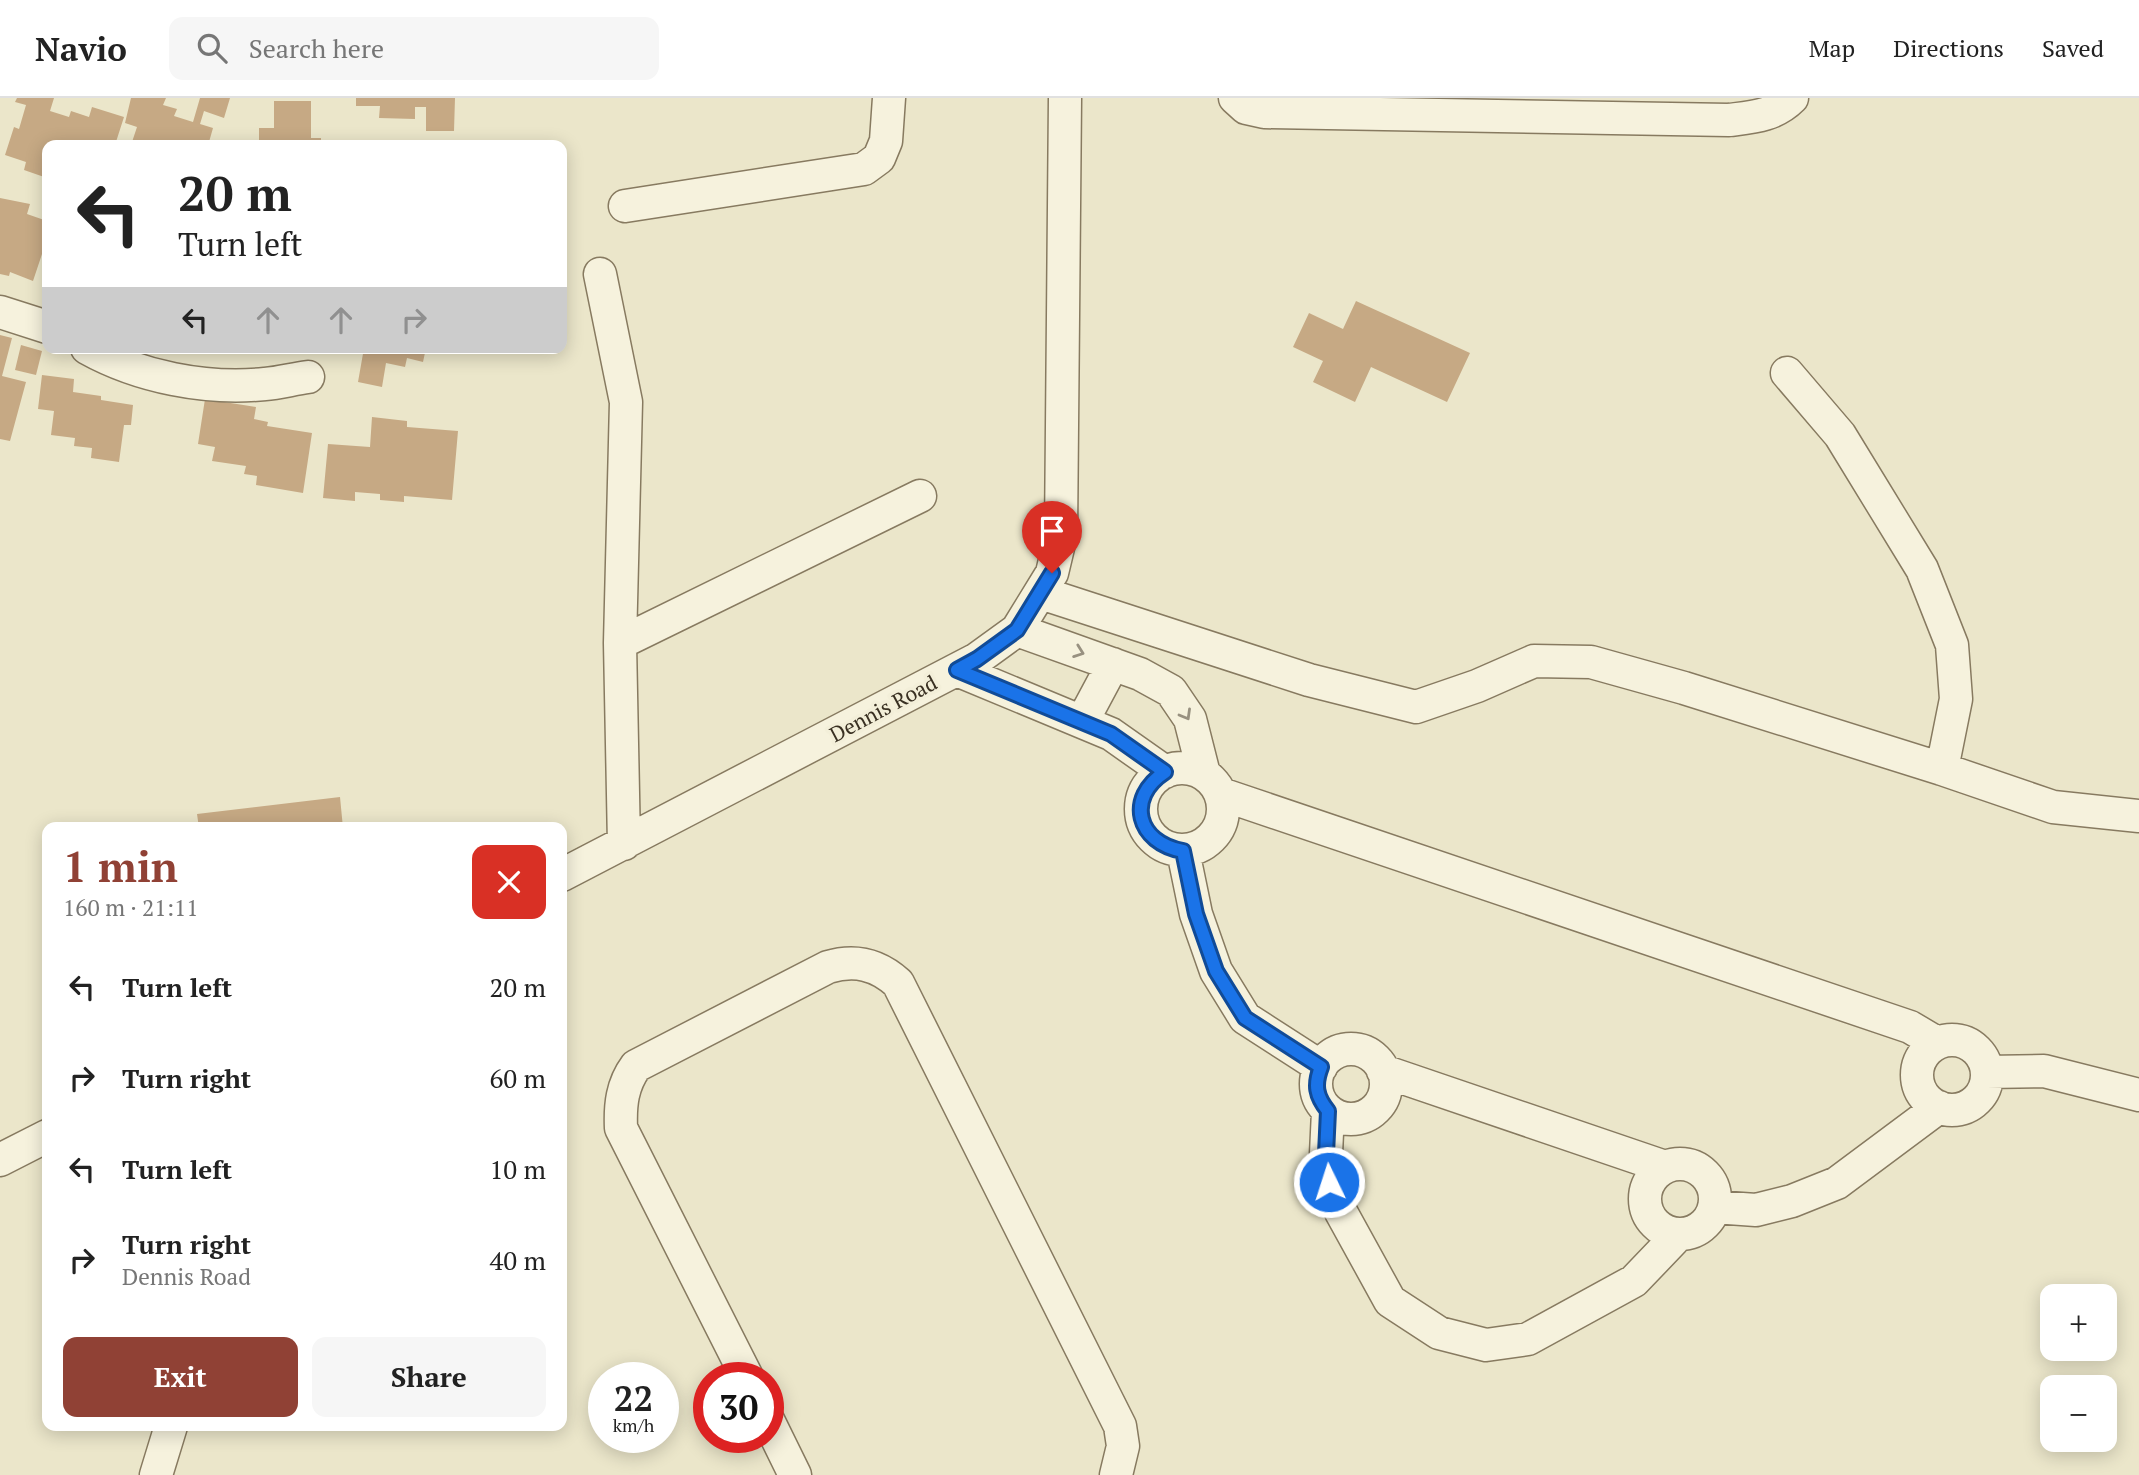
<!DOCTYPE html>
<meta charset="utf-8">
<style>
body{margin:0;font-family:"PT Serif",serif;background:#f6f6f6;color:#222;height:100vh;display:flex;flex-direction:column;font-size:26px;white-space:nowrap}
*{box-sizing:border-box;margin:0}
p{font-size:23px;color:#767676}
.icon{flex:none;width:38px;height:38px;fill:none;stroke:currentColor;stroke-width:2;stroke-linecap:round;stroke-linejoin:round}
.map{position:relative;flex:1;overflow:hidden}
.sheet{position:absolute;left:42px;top:724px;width:525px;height:609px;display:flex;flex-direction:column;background:#fff;border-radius:14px;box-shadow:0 4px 18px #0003}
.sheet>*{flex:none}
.top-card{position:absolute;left:42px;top:42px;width:525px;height:214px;border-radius:14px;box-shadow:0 4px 18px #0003;background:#fff;color:#222;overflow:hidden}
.fabs{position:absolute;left:2040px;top:1186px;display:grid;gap:14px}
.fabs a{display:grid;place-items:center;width:77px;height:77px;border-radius:14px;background:#fff;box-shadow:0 4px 18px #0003;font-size:35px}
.speed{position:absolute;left:588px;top:1264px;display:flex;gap:14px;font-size:35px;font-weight:700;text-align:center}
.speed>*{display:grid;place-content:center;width:91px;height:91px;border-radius:50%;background:#fff;box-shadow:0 4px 18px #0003;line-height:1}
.speed small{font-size:18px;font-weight:400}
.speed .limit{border:10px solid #d22;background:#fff;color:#111}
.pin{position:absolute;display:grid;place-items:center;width:60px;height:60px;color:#fff;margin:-72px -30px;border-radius:50% 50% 50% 0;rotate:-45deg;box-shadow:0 0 7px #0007}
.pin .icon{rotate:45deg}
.me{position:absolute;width:77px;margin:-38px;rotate:356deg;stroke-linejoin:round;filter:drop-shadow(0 0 5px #0008)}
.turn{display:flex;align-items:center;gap:24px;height:147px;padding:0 21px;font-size:32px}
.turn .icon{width:91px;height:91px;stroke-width:2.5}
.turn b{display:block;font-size:49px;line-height:60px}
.lanes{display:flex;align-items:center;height:66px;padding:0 21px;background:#0003;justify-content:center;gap:35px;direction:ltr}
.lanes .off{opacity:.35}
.round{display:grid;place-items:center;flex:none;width:74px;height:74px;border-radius:14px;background:#f6f6f6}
.head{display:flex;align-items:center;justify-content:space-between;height:119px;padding:0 21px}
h1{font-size:42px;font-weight:700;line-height:52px;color:#904135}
.primary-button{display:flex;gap:14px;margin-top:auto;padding:14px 21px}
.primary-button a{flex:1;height:80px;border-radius:14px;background:#904135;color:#fff;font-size:28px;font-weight:700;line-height:80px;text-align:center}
.primary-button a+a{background:#f6f6f6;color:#222}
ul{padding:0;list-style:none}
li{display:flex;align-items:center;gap:21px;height:91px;padding:0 21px}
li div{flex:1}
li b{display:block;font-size:26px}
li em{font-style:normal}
header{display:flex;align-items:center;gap:42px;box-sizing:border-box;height:98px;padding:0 35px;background:#fff;border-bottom:2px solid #e0e0e0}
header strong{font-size:33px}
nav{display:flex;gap:38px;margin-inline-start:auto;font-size:24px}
.search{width:490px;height:63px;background:#f6f6f6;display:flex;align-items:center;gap:18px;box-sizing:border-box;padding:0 24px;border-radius:14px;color:#767676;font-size:26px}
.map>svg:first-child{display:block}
.building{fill:#c6a984}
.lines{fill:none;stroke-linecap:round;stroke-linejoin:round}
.street-casing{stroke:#877a60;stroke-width:35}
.street{stroke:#f6f2dd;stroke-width:32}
.oneway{stroke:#989180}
.route-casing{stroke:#114b97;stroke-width:18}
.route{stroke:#1a73e8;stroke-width:12}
.labels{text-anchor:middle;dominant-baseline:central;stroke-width:7;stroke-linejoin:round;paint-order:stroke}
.street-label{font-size:21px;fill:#393022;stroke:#f3efd9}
</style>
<header>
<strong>Navio</strong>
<div class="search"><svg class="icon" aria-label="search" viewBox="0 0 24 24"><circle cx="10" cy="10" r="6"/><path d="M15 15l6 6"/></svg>Search here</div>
<nav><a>Map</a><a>Directions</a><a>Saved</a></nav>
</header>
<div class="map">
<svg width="2139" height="1377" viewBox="0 0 2139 1377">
<rect width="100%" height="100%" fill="#ebe6ca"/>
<path class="building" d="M17,0H54L50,13L69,19L71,13L89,19L92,9L124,19L115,47H47V80L24,72L26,64L5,57L14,29L19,31L26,7L15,4Z
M131,0H166L163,7L177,11L174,18L193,24L200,0H230L224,20L204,13L200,26L213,30L209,44L219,47H131L137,29L125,25Z
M356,0H455L454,33H426V9H415V21L379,20L380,8H356Z
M274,3H311V40H321V47H259V30H274Z
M0,100L30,106L27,116L47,123V148L45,147L33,183L10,174L9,178L0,176Z
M1356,203L1470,255L1447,304L1371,269L1355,304L1313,284L1323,263L1293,249L1309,215L1343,231Z
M0,237L12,240L2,278L26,284L10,343L0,341Z
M21,247L42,253L36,277L15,272Z
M364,250H426L423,264L407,260L405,269L386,265L382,289L358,284Z
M42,277L74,281L73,294L101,298V302L133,307L131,327H124L119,364L91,360L92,350L74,348L75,340L51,337L54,313L38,311Z
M205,301L256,309L254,321L268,324L267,328L312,335L303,395L256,387L257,378L244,376L246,368L212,363L215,349L198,346Z
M372,319L407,323V329L458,333L452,402L404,398V404L380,402V396L355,394V403L323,400L328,346L370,349Z
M340,699L343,730H199L197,716Z"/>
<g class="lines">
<defs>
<path id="street" d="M1235,0L1246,10L1264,14L1729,22C1753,19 1774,18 1792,0
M625,108L864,71L879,60L886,43L889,0
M600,176L626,304L620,545L624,746
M0,214L47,229
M87,250C139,279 206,292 265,286C279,285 293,281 308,279
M1787,275L1840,337L1922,471L1952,547L1956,601L1942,671
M1041,495L1309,582L1416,609L1477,588L1534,563L1591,564L1684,590L1942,671L2053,709L2139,718
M1017,532L1140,576L1171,593L1190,621L1204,676
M620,545L920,398
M957,572L1111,636L1165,674
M1082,624L1113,566
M1141 711a41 41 0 1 1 82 0a41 41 0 1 1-82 0Z
M1221,696L1910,929L1937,945
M1183,753L1196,816L1216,873L1245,920L1321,969
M562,777L977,561L1017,532L1052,475L1061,437L1065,0
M1917 977a35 35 0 1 1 70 0a35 35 0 1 1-70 0Z
M1316 986a35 35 0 1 1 70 0a35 35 0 1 1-70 0Z
M1383,973L1665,1069
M1987,974L2044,973L2139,997
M1328,1013L1326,1056L1329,1084L1341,1114L1390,1203L1439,1235L1486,1247L1528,1241L1634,1183L1679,1136
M0,1062L47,1038
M1645 1101a35 35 0 1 1 70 0a35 35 0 1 1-70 0Z
M1714,1109L1756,1112L1792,1103L1837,1085L1939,1009
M747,1279L621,1030C620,1007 622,987 636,968L828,869C855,861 877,866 898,885L1120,1328L1123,1348L1116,1377
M768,1322L795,1377
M156,1377L171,1328"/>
</defs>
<use href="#street" class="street-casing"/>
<use href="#street" class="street"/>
</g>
<defs><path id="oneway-chevron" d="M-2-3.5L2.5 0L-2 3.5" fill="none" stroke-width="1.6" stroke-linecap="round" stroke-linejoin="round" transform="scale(1.75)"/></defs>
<g class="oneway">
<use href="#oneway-chevron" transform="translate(1079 554) rotate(20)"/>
<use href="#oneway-chevron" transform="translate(1186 617) rotate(60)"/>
</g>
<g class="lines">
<defs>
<path id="route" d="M1052,475L1017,532L977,561L957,572L1111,636L1165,674C1125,700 1137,745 1183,753L1196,816L1216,873L1245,920L1321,969C1314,987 1316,998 1328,1013L1326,1056L1329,1084"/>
</defs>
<use href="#route" class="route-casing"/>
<use href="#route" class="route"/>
</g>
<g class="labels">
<g class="street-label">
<text transform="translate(883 610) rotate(-28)">Dennis Road</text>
</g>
</g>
</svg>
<div class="fabs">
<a>+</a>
<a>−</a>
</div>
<div class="speed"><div>22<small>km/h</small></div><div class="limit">30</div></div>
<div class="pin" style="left:1052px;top:475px;background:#d93025"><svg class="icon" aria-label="arrive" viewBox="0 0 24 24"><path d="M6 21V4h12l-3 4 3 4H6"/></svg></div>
<svg class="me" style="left:1329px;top:1084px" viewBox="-20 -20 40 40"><circle r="17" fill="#1a73e8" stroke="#fff" stroke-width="3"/><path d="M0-11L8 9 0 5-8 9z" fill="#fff"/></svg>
<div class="top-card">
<div class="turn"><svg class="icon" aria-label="left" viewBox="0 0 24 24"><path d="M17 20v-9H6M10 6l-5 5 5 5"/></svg><div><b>20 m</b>Turn left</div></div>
<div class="lanes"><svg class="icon" aria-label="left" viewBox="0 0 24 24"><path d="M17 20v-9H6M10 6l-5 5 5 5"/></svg><svg class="icon off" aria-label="ahead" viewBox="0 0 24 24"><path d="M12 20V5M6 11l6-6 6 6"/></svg><svg class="icon off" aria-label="ahead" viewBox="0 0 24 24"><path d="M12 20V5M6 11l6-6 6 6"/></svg><svg class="icon off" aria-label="right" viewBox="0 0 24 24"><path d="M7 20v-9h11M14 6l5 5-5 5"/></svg></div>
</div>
<section class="sheet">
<div class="head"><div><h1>1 min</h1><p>160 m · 21:11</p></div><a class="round" style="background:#d93025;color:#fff"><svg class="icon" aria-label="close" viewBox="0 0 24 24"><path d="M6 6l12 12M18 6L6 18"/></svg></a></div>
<ul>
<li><svg class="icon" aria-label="left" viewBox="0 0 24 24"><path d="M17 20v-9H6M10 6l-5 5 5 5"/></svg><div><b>Turn left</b></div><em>20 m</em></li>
<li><svg class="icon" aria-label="right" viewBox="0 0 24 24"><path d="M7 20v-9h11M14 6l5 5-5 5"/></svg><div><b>Turn right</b></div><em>60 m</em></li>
<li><svg class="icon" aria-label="left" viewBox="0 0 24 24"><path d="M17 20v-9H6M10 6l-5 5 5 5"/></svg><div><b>Turn left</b></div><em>10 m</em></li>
<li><svg class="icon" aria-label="right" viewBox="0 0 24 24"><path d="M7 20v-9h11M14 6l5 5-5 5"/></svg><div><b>Turn right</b><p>Dennis Road</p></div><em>40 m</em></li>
</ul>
<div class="primary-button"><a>Exit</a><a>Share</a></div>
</section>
</div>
